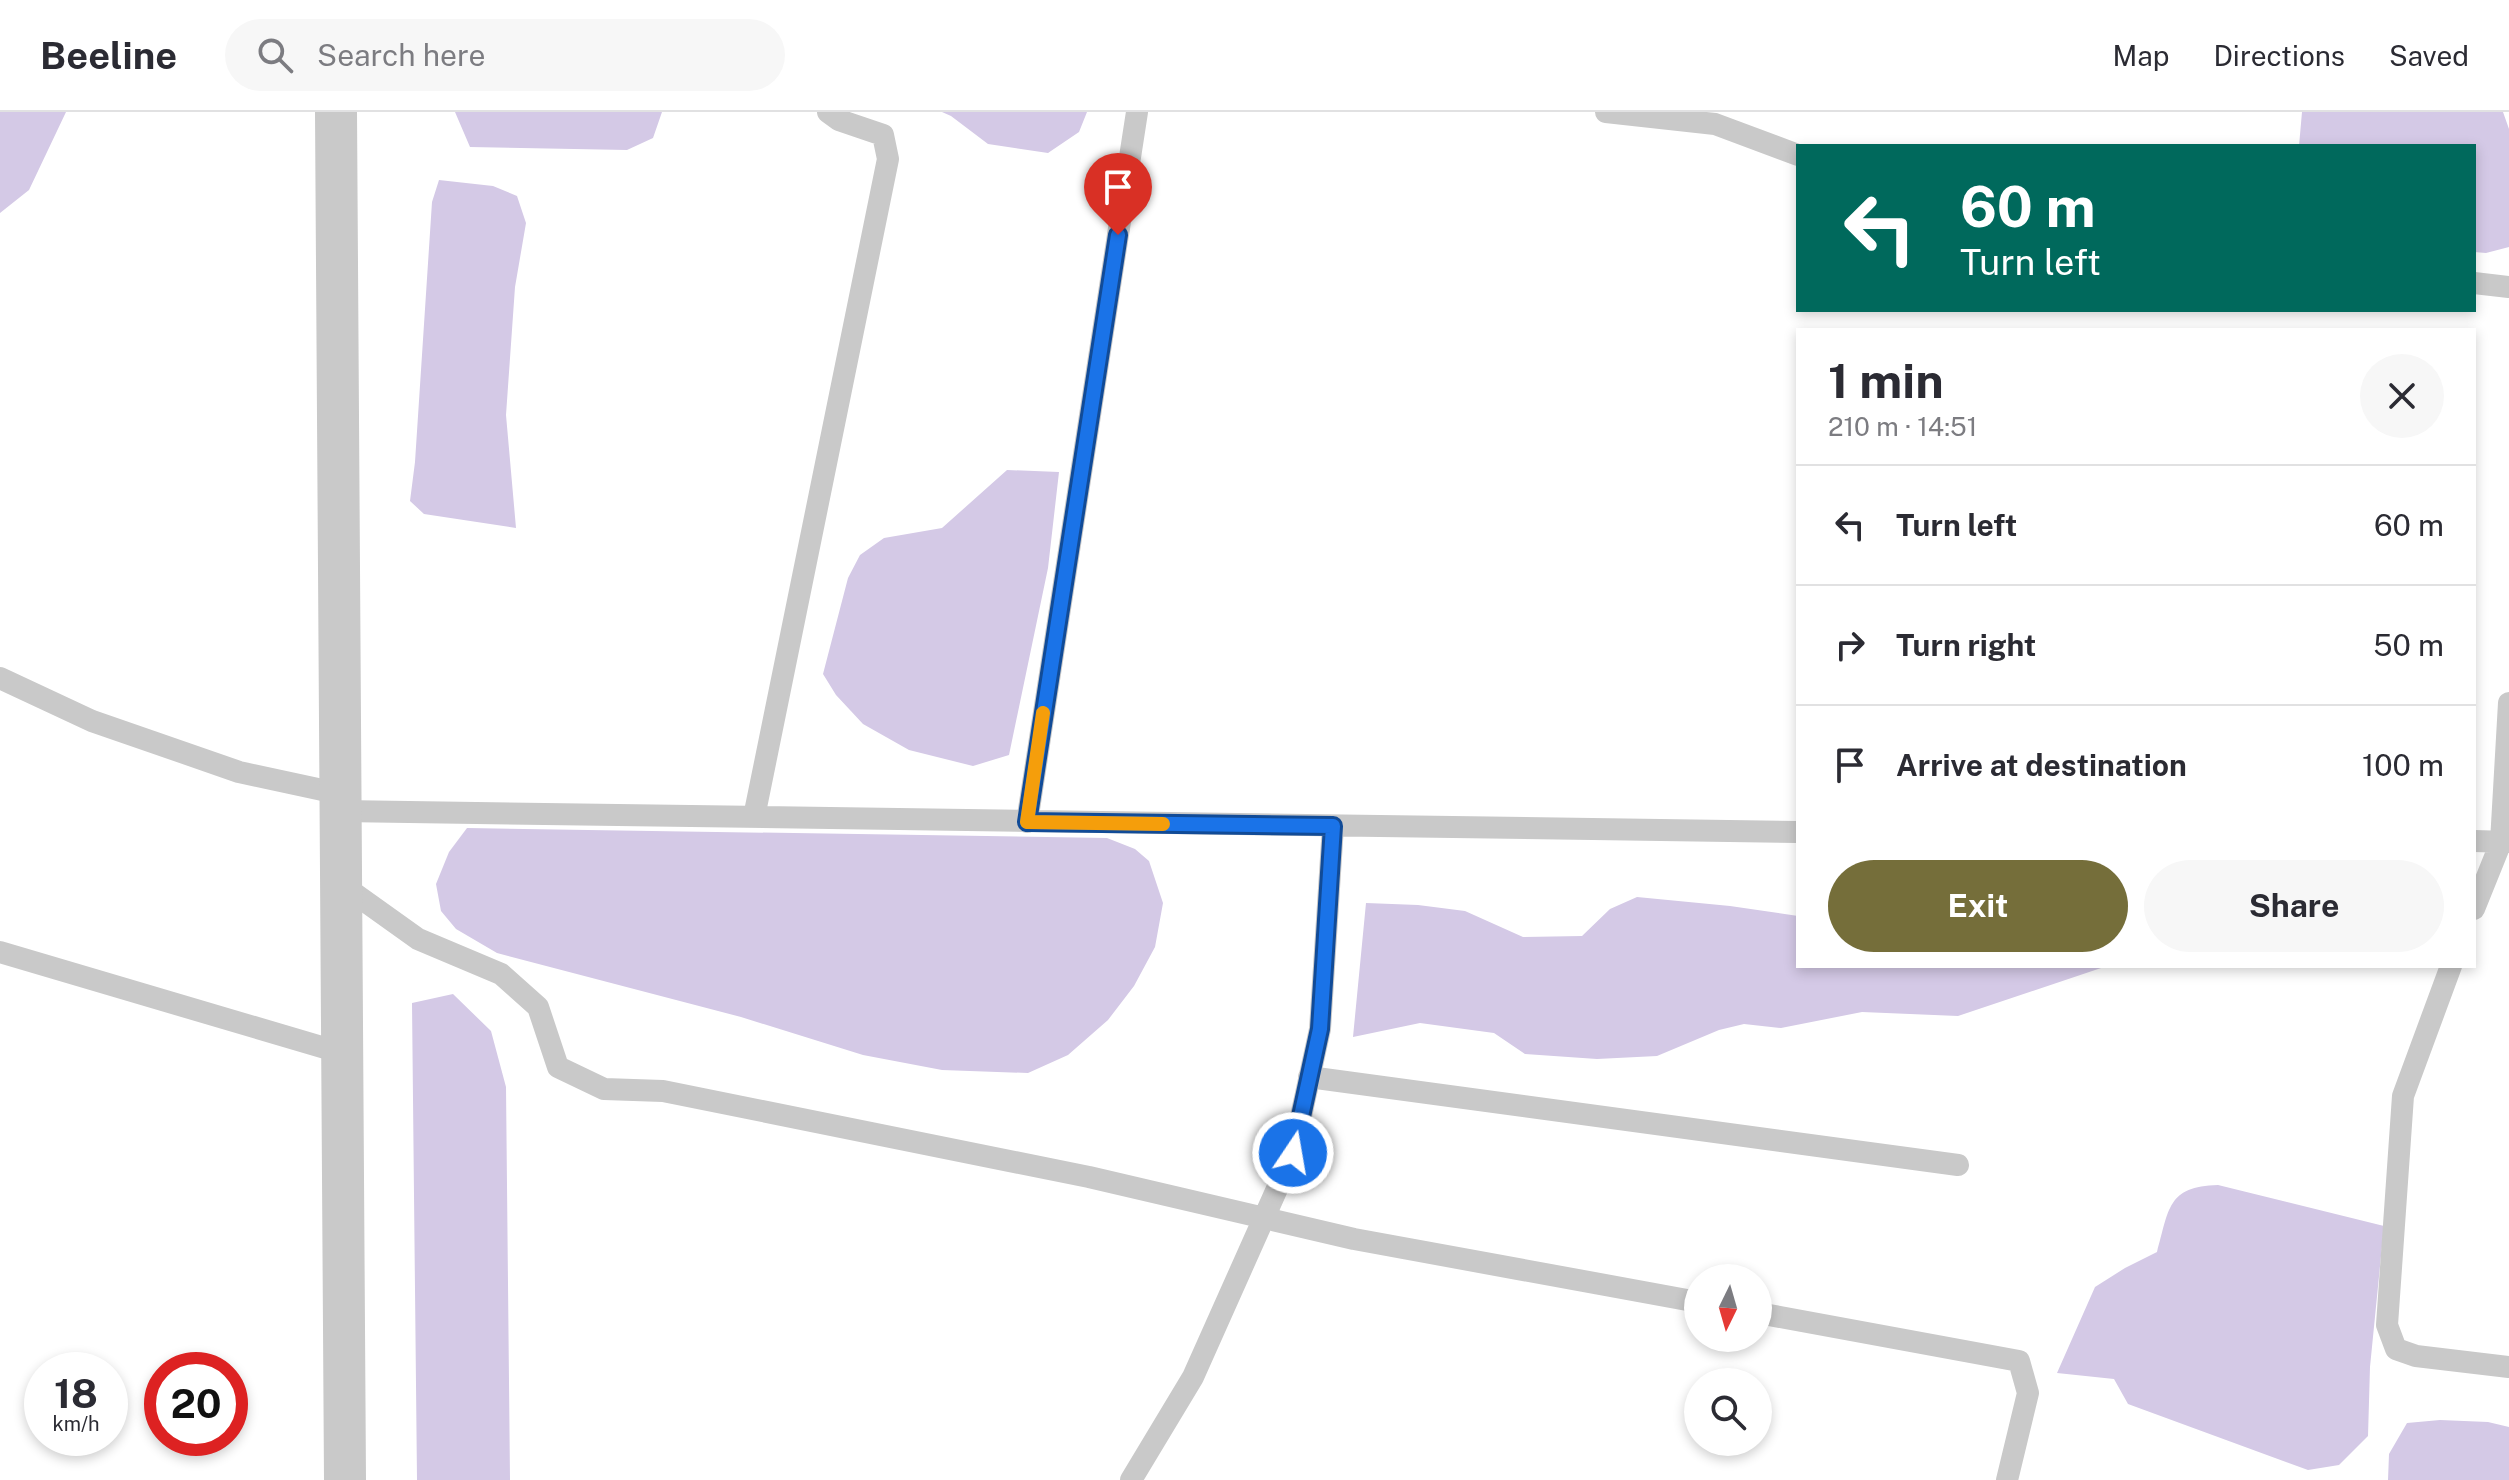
<!DOCTYPE html>
<meta charset="utf-8">
<style>
body{margin:0;font-family:"Public Sans",sans-serif;background:#f7f7f7;color:#2b2b33;height:100vh;display:flex;flex-direction:column;font-size:30px;white-space:nowrap}
*{box-sizing:border-box;margin:0}
p{font-size:26px;color:#7c7c81}
.icon{flex:none;width:44px;height:44px;fill:none;stroke:currentColor;stroke-width:2;stroke-linecap:round;stroke-linejoin:round}
.map{position:relative;flex:1;overflow:hidden}
.sheet{position:absolute;left:1796px;top:216px;width:680px;height:640px;display:flex;flex-direction:column;background:#fff;border-radius:0px;box-shadow:0 4px 12px #0003}
.sheet>*{flex:none}
.guide{position:absolute;left:1796px;top:32px;width:680px;height:168px;border-radius:0px;box-shadow:0 4px 12px #0003;background:#00695c;color:#fff;overflow:hidden}
.needle{width:52px;rotate:185deg}
.fabs{position:absolute;left:1684px;top:1152px;display:grid;gap:16px}
.fabs a{display:grid;place-items:center;width:88px;height:88px;border-radius:50%;background:#fff;box-shadow:0 4px 12px #0003;font-size:40px}
.speed{position:absolute;left:24px;top:1240px;display:flex;gap:16px;font-size:40px;font-weight:700;text-align:center}
.speed>*{display:grid;place-content:center;width:104px;height:104px;border-radius:50%;background:#fff;box-shadow:0 4px 12px #0003;line-height:1}
.speed small{font-size:20px;font-weight:400}
.speed .limit{border:12px solid #d22;background:#fff;color:#111}
.pin{position:absolute;display:grid;place-items:center;width:68px;height:68px;color:#fff;margin:-82px -34px;border-radius:50% 50% 50% 0;rotate:-45deg;box-shadow:0 0 8px #0007}
.pin .icon{rotate:45deg}
.me{position:absolute;width:88px;margin:-44px;rotate:12deg;stroke-linejoin:round;filter:drop-shadow(0 0 6px #0008)}
.turn{display:flex;align-items:center;gap:28px;height:168px;padding:0 32px;font-size:36px}
.turn .icon{width:104px;height:104px;stroke-width:2.5}
.turn b{display:block;font-size:56px;line-height:68px}
.round{display:grid;place-items:center;flex:none;width:84px;height:84px;border-radius:42px;background:#f7f7f7}
.headline{display:flex;align-items:center;justify-content:space-between;height:136px;padding:0 32px}
h1{font-size:48px;font-weight:700;line-height:60px}
.action{display:flex;gap:16px;margin-top:auto;padding:16px 32px}
.action a{flex:1;height:92px;border-radius:48px;background:#756e3a;color:#fff;font-size:32px;font-weight:700;line-height:92px;text-align:center}
.action a+a{background:#f7f7f7;color:#2b2b33}
ul{padding:0;list-style:none}
li{display:flex;align-items:center;gap:24px;height:120px;padding:0 32px;border-top:2px solid #e1e1e2}
li div{flex:1}
li b{display:block;font-size:30px}
li em{font-style:normal}
header{display:flex;align-items:center;gap:48px;box-sizing:border-box;height:112px;padding:0 40px;background:#fff;border-bottom:2px solid #e1e1e2}
header strong{font-size:38px}
nav{display:flex;gap:44px;margin-inline-start:auto;font-size:28px}
.search{width:560px;height:72px;background:#f7f7f7;display:flex;align-items:center;gap:20px;box-sizing:border-box;padding:0 28px;border-radius:44px;color:#7c7c81;font-size:30px}
.map>svg:first-child{display:block}
.water{fill:#d4c9e6}
.lines{fill:none;stroke-linecap:round;stroke-linejoin:round}
.lane{stroke:#c9c9c9;stroke-width:22}
.street{stroke:#c9c9c9;stroke-width:42}
.route-casing{stroke:#114b97;stroke-width:20}
.route{stroke:#1a73e8;stroke-width:14}
.slow{stroke:#f59e0b;stroke-width:14}
</style>
<header>
<strong>Beeline</strong>
<div class="search"><svg class="icon" aria-label="search" viewBox="0 0 24 24"><circle cx="10" cy="10" r="6"/><path d="M15 15l6 6"/></svg>Search here</div>
<nav><a>Map</a><a>Directions</a><a>Saved</a></nav>
</header>
<div class="map">
<svg width="2509" height="1368" viewBox="0 0 2509 1368">
<rect width="100%" height="100%" fill="#fff"/>
<path class="water" d="M0,0H66L29,78L0,101Z
M455,0H662L653,26L627,38L470,35Z
M942,0H1087L1079,20L1048,41L988,32L951,4Z
M2302,0H2503L2509,17V135L2486,141L2474,140V34H2299Z
M439,68L493,74L517,84L526,111L515,175L506,303L516,416L424,402L410,389L415,350L432,90Z
M1007,358L1059,360L1048,456L1009,643L973,654L909,638L863,612L836,583L823,562L848,466L860,443L884,426L942,416Z
M467,716L1107,726L1135,737L1149,749L1163,791L1155,835L1134,874L1108,908L1068,943L1028,961L942,958L863,943L741,905L497,841L456,817L441,799L436,772L449,740Z
M1637,785L1730,794L1798,804V854H2107L1958,904L1862,900L1781,916L1744,912L1719,918L1657,944L1597,947L1525,942L1494,921L1420,911L1353,925L1366,791L1418,793L1465,799L1523,825L1582,824L1610,797Z
M453,882L491,919L506,975L510,1368H417L412,891Z
M2218,1073L2384,1114L2370,1255L2368,1324L2339,1353L2308,1358L2128,1292L2114,1267L2057,1261L2095,1175L2125,1156L2157,1140C2169,1098 2167,1074 2218,1073Z
M2440,1308L2488,1310L2509,1315V1368H2388L2389,1342L2407,1311Z"/>
<g class="lines">
<path class="lane" d="M1606,0L1715,12L1798,43
M2474,171L2509,175
M0,566L92,609L239,660L341,682
M341,699L1798,720
M754,705L888,47L883,23L839,8L828,0
M1027,710L1137,0
M2474,729L2509,730
M341,772L418,827L501,862L538,895L558,955L604,977L663,979L1089,1065L1354,1127L1698,1190
M2474,797L2501,730L2509,591
M0,840L342,941
M2451,854L2403,984L2387,1213L2396,1237L2416,1244L2509,1255
M1309,965L1958,1053
M1758,1201L2019,1249L2028,1281L2007,1368
M1131,1368L1193,1265L1293,1041L1320,917L1333,714"/>
<path class="street" d="M336,0L345,1368"/>
</g>
<g class="lines">
<defs>
<path id="route" d="M1118,123L1027,710L1333,714L1320,917L1293,1041"/>
</defs>
<use href="#route" class="route-casing"/>
<use href="#route" class="route"/>
<path class="slow" d="M1043,601L1027,710L1163,712"/>
</g>
</svg>
<div class="fabs">
<a><svg class="needle" viewBox="-14 -14 28 28"><path d="M0-13l5 13h-10z" fill="#e53935"/><path d="M0 13l5-13h-10z" fill="#7c7c81"/></svg></a>
<a><svg class="icon" aria-label="search" viewBox="0 0 24 24"><circle cx="10" cy="10" r="6"/><path d="M15 15l6 6"/></svg></a>
</div>
<div class="speed"><div>18<small>km/h</small></div><div class="limit">20</div></div>
<div class="pin" style="left:1118px;top:123px;background:#d93025"><svg class="icon" aria-label="arrive" viewBox="0 0 24 24"><path d="M6 21V4h12l-3 4 3 4H6"/></svg></div>
<svg class="me" style="left:1293px;top:1041px" viewBox="-20 -20 40 40"><circle r="17" fill="#1a73e8" stroke="#fff" stroke-width="3"/><path d="M0-11L8 9 0 5-8 9z" fill="#fff"/></svg>
<div class="guide">
<div class="turn"><svg class="icon" aria-label="left" viewBox="0 0 24 24"><path d="M17 20v-9H6M10 6l-5 5 5 5"/></svg><div><b>60 m</b>Turn left</div></div>
</div>
<section class="sheet">
<div class="headline"><div><h1>1 min</h1><p>210 m · 14:51</p></div><a class="round"><svg class="icon" aria-label="close" viewBox="0 0 24 24"><path d="M6 6l12 12M18 6L6 18"/></svg></a></div>
<ul>
<li><svg class="icon" aria-label="left" viewBox="0 0 24 24"><path d="M17 20v-9H6M10 6l-5 5 5 5"/></svg><div><b>Turn left</b></div><em>60 m</em></li>
<li><svg class="icon" aria-label="right" viewBox="0 0 24 24"><path d="M7 20v-9h11M14 6l5 5-5 5"/></svg><div><b>Turn right</b></div><em>50 m</em></li>
<li><svg class="icon" aria-label="arrive" viewBox="0 0 24 24"><path d="M6 21V4h12l-3 4 3 4H6"/></svg><div><b>Arrive at destination</b></div><em>100 m</em></li>
</ul>
<div class="action"><a>Exit</a><a>Share</a></div>
</section>
</div>
